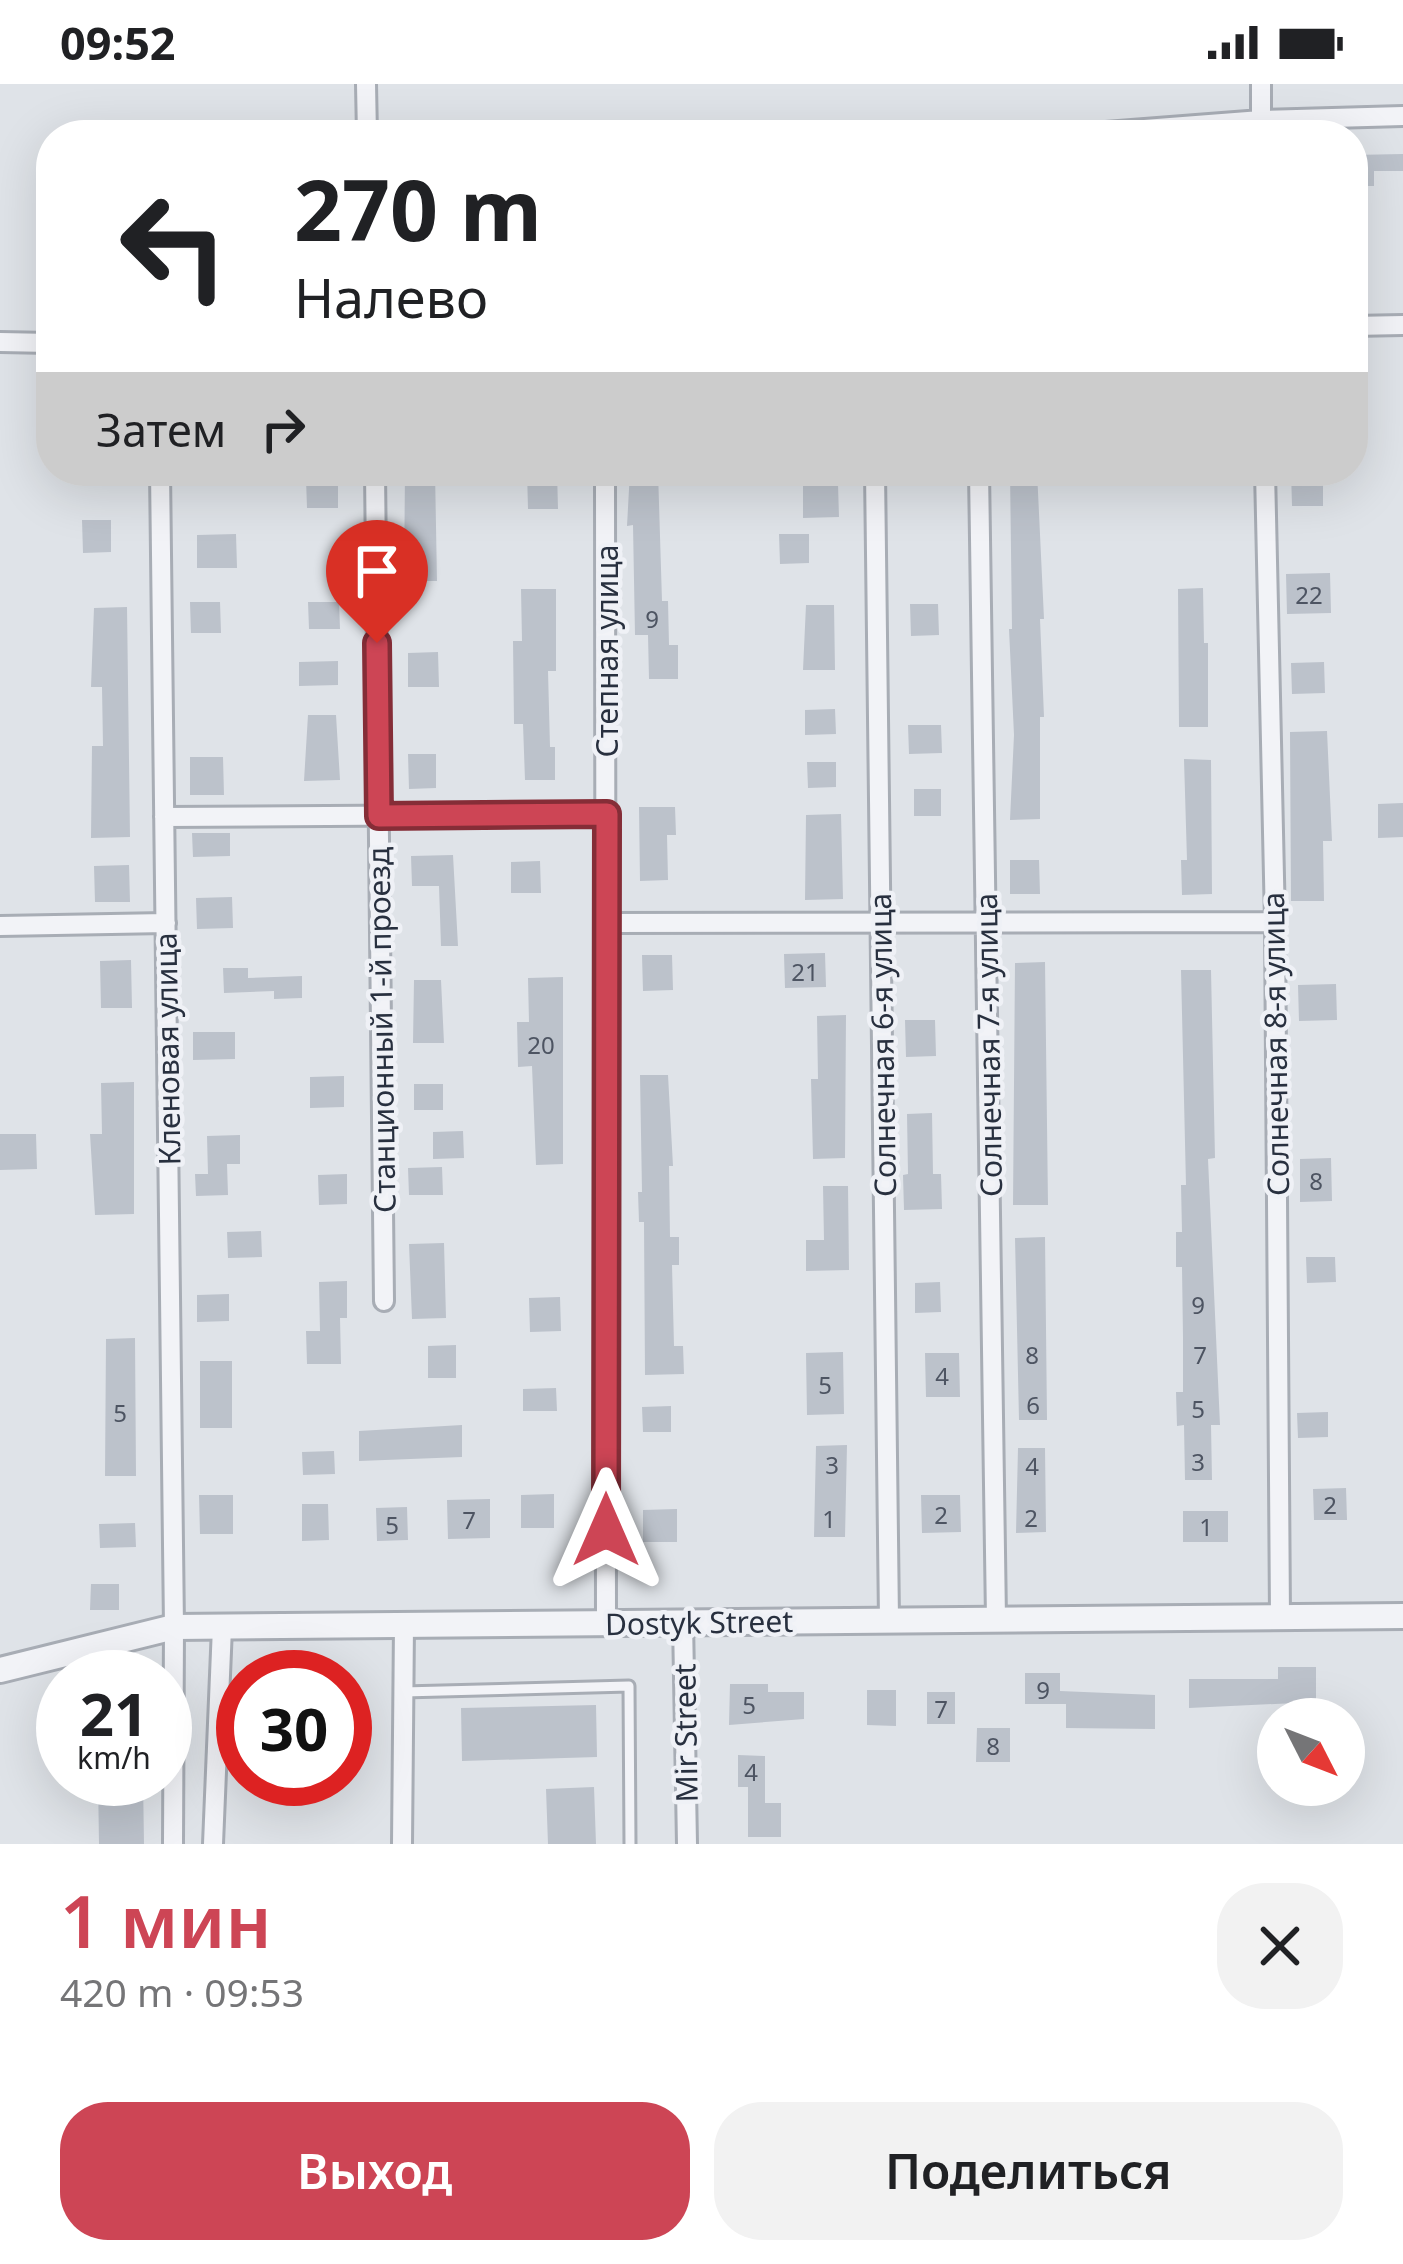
<!DOCTYPE html>
<html lang="ru">
<meta charset="utf-8">
<style>
body{margin:0;font-family:"Noto Sans",sans-serif;background:#f2f2f2;color:#202124;height:100vh;display:flex;flex-direction:column;font-size:45px;white-space:nowrap}
*{box-sizing:border-box;margin:0}
p{font-size:39px;color:#757577}
.icon{flex:none;width:66px;height:66px;fill:none;stroke:currentColor;stroke-width:2;stroke-linecap:round;stroke-linejoin:round}
.map{position:relative;height:1760px;overflow:hidden}
.details{display:flex;flex-direction:column;background:#fff;flex:1}
.details>*{flex:none}
.hud{position:absolute;left:36px;top:36px;width:1332px;height:366px;border-radius:48px;box-shadow:0 12px 48px #0002;background:#fff;color:#202124;overflow:hidden}
.needle{width:78px;rotate:132deg}
.tools{position:absolute;left:1257px;top:1614px;display:grid;gap:24px}
.tools a{display:grid;place-items:center;width:108px;height:108px;border-radius:50%;background:#fff;box-shadow:0 12px 48px #0002;font-size:60px}
.speed{position:absolute;left:36px;top:1566px;display:flex;gap:24px;font-size:60px;font-weight:700;text-align:center}
.speed>*{display:grid;place-content:center;width:156px;height:156px;border-radius:50%;background:#fff;box-shadow:0 12px 48px #0002;line-height:1}
.speed small{font-size:30px;font-weight:400}
.speed .limit{border:18px solid #d22;background:#fff;color:#111}
.pin{position:absolute;display:grid;place-items:center;width:102px;height:102px;color:#fff;margin:-123px -51px;border-radius:50% 50% 50% 0;rotate:-45deg;box-shadow:0 0 12px #0007}
.pin .icon{rotate:45deg}
.me{position:absolute;width:132px;margin:-66px;rotate:0deg;stroke-linejoin:round;filter:drop-shadow(0 0 9px #0008)}
.turn{display:flex;align-items:center;gap:42px;height:252px;padding:0 60px;font-size:54px}
.turn .icon{width:156px;height:156px;stroke-width:2.5}
.turn b{display:block;font-size:84px;line-height:102px}
.then{display:flex;align-items:center;height:114px;padding:0 60px;background:#0003;gap:24px;font-size:45px}
.round{display:grid;place-items:center;flex:none;width:126px;height:126px;border-radius:48px;background:#f2f2f2}
.summary{display:flex;align-items:center;justify-content:space-between;height:204px;padding:0 60px}
h1{font-size:72px;font-weight:600;line-height:90px;color:#cd4555}
.action{display:flex;gap:24px;margin-top:auto;padding:24px 60px}
.action a{flex:1;height:138px;border-radius:48px;background:#cd4555;color:#fff;font-size:48px;font-weight:600;line-height:138px;text-align:center}
.action a+a{background:#f2f2f2;color:#202124}
.status{display:flex;justify-content:space-between;align-items:center;height:84px;padding:0 60px;background:#fff;direction:ltr}
.status svg{height:33px;fill:currentColor}
.map>svg:first-child{display:block}
.building{fill:#bcc2cb}
.lines{fill:none;stroke-linecap:round;stroke-linejoin:round}
.service-casing{stroke:#a8adb5;stroke-width:15}
.minor-casing{stroke:#a8adb5;stroke-width:24}
.tertiary-casing{stroke:#a8adb5;stroke-width:30}
.service{stroke:#f2f3f7;stroke-width:9}
.minor{stroke:#f2f3f7;stroke-width:18}
.tertiary{stroke:#f2f3f7;stroke-width:24}
.route-casing{stroke:#852d37;stroke-width:30}
.route{stroke:#cd4555;stroke-width:21}
.labels{text-anchor:middle;dominant-baseline:central;stroke-width:9;stroke-linejoin:round;paint-order:stroke}
.number-label{font-size:24px;fill:#4d5462}
.street-label{font-size:30px;fill:#28303f;stroke:#eff1f6}
</style>
<div class="status"><b>09:52</b><svg viewBox="0 0 49 12"><path d="M0 12V9h3v3zM5 12V6h3v6zM10 12V3h3v9zM15 12V0h3v12zM26 1h20v11H26zM47 4h2v5h-2z"/></svg></div>
<div class="map">
<svg width="1403" height="1760" viewBox="0 0 1403 1760">
<rect width="100%" height="100%" fill="#dfe3e8"/>
<path class="building" d="M1403,70V87H1374V102H1353V71Z
M405,387H435L437,497H404Z
M527,387H557L558,425H528Z
M630,387H658L662,517H668L669,561H678V595H649L648,551H635L633,441L627,442Z
M1010,387H1037L1044,535H1040L1044,633H1040V735L1010,736L1014,651L1009,545H1012Z
M1291,387H1323V422H1292Z
M338,394V424H307L306,395Z
M838,400L839,433L803,434V401Z
M82,436H111V468L83,469Z
M236,450L237,484H197V451Z
M779,450H809V479L780,480Z
M1330,489L1331,529L1287,530L1286,490Z
M1203,504L1204,559H1208V643H1179L1178,505Z
M521,505H556V587H548L550,663H555V696H525L523,640H514L513,557H522Z
M190,518H220L221,549H191Z
M308,518H339L340,545H309Z
M910,520H938L939,551L911,552Z
M806,521H834L835,586H803Z
M127,523L130,753L91,754L92,662H103L102,603H91L94,524Z
M438,568L439,603H408V569Z
M338,577V601L299,602V578Z
M1324,578L1325,609L1292,610L1291,579Z
M835,625L836,650L805,651V626Z
M308,631H336L340,696L304,697Z
M908,641H941L942,669L909,670Z
M1327,647L1332,757H1323L1324,817H1291L1290,648Z
M408,670H436V704L409,705Z
M190,673H223L224,711H190Z
M1184,675L1211,676L1212,810L1182,811L1181,776H1187Z
M807,678H836V703L808,704Z
M914,705H941V732H914Z
M1403,719V753L1378,754V720Z
M639,723H675L676,751H667L668,796L640,797Z
M841,730L843,815L805,816L806,731Z
M192,749H230V772L193,773Z
M453,771L458,862H441L439,802H412L411,772Z
M1010,776H1039L1040,810H1010Z
M540,777L541,809H511V778Z
M129,781L130,818H95L94,782Z
M232,813L233,844L197,845L196,814Z
M825,869L826,903L785,904L784,870Z
M642,871H672L673,906L643,907Z
M131,876L132,924H101L100,877Z
M1045,878L1048,1121H1013L1015,879Z
M223,884H248V894L302,892V914L274,915V907L224,909Z
M1181,886H1211L1215,1074L1208,1075L1220,1341H1211L1212,1396H1185L1184,1341L1177,1342L1176,1308H1183V1253L1182,1183H1176V1148H1182L1181,1101H1186Z
M563,893V1080L536,1081L532,982L518,983L517,938H529L528,894Z
M414,896H441L444,959H413Z
M1336,900L1337,936L1299,937L1298,901Z
M846,931L845,1074L813,1075L811,995H818L817,932Z
M905,936H935L936,972L906,973Z
M193,948H235V975L193,976Z
M640,991H668L673,1082H669L670,1153H679V1181H672L674,1262H683L684,1290L645,1291L644,1138H639L638,1108H642Z
M344,992V1023L310,1024V993Z
M134,998V1130L95,1131L90,1050H102L101,999Z
M414,1000H443V1026H414Z
M932,1029L933,1090H941L942,1125L904,1126L903,1091L908,1090L907,1030Z
M463,1047L464,1074L433,1075V1048Z
M0,1050H36L37,1085L0,1086Z
M240,1051V1080H227L228,1111L196,1112L195,1090H208L207,1052Z
M1331,1074L1332,1117L1300,1118V1075Z
M442,1083L443,1111H409L408,1084Z
M347,1090V1120L319,1121L318,1091Z
M823,1102H848L849,1186L806,1187V1156H824Z
M261,1147L262,1173L228,1174L227,1148Z
M1045,1153L1047,1336H1019L1015,1154Z
M444,1159L446,1234L412,1235L409,1160Z
M1306,1173H1335L1336,1198L1307,1199Z
M347,1197V1234H340L341,1280H307L306,1247H320L319,1198Z
M940,1198L941,1228L915,1229V1199Z
M229,1210V1237L197,1238V1211Z
M560,1213L561,1247L530,1248L529,1214Z
M135,1254L136,1392H105L106,1255Z
M456,1261V1294H428V1262Z
M843,1268L844,1330L807,1331L806,1269Z
M925,1269H959L960,1313H926Z
M200,1277H232V1344H200Z
M556,1304L557,1327H523V1305Z
M671,1322V1348H643L642,1323Z
M1328,1328V1353L1298,1354L1297,1329Z
M462,1341V1373L359,1377V1347Z
M847,1361L845,1453H814L816,1362Z
M1018,1364H1045L1046,1448L1016,1449Z
M334,1367L335,1390L303,1391L302,1368Z
M1346,1404L1347,1436H1314L1313,1405Z
M554,1410V1444H521V1411Z
M199,1411H233V1450H200Z
M921,1411H960L961,1448L922,1449Z
M490,1415V1454L448,1455L447,1416Z
M302,1420H328L329,1456L302,1457Z
M407,1423L408,1456L377,1457L376,1424Z
M677,1425V1458H643V1426Z
M1183,1427H1228V1458H1183Z
M135,1439L136,1463L100,1464L99,1440Z
M91,1500H119V1526H90Z
M1278,1583H1316V1618L1189,1624V1595H1278Z
M1025,1589H1060V1607L1155,1611V1645L1066,1644V1620H1025Z
M730,1600H768V1608H804V1635L729,1641Z
M867,1606H896V1642L867,1641Z
M927,1608H955V1640H927Z
M596,1621L597,1673L462,1677L461,1624Z
M977,1644H1010V1678H976Z
M738,1671L765,1672V1719H781V1753H748V1703H738Z
M98,1695H143L144,1760H99Z
M594,1703L596,1760H548L546,1705Z"/>
<g class="lines">
<defs>
<path id="service" d="M403,1608L629,1602L630,1760"/>
<path id="minor" d="M366,0L367,51
M1261,0V51
M1067,51L1261,36L1403,32
M1353,242L1403,241
M0,258L51,259
M160,387L174,1543L173,1760
M375,387L384,1217
M605,387L606,1540
M875,387L889,1536
M979,387L996,1535
M1265,387L1275,838L1280,1533
M164,733L607,730
M607,839L1275,838
M0,842L166,839
M683,1537L687,1760
M213,1760L222,1543
M402,1760L404,1541"/>
<path id="tertiary" d="M0,1586L174,1543L1403,1532"/>
</defs>
<use href="#service" class="service-casing"/>
<use href="#minor" class="minor-casing"/>
<use href="#tertiary" class="tertiary-casing"/>
<use href="#service" class="service"/>
<use href="#minor" class="minor"/>
<use href="#tertiary" class="tertiary"/>
</g>
<g class="lines">
<defs>
<path id="route" d="M377,559L379,732L607,730L606,1446"/>
</defs>
<use href="#route" class="route-casing"/>
<use href="#route" class="route"/>
</g>
<g class="labels">
<g class="number-label">
<text x="1309" y="510">22</text>
<text x="652" y="534">9</text>
<text x="805" y="887">21</text>
<text x="541" y="960">20</text>
<text x="1316" y="1096">8</text>
<text x="1198" y="1220">9</text>
<text x="1032" y="1270">8</text>
<text x="1200" y="1270">7</text>
<text x="942" y="1291">4</text>
<text x="825" y="1300">5</text>
<text x="1033" y="1320">6</text>
<text x="1198" y="1324">5</text>
<text x="120" y="1328">5</text>
<text x="1198" y="1377">3</text>
<text x="832" y="1380">3</text>
<text x="1032" y="1381">4</text>
<text x="1330" y="1420">2</text>
<text x="941" y="1430">2</text>
<text x="1031" y="1433">2</text>
<text x="829" y="1434">1</text>
<text x="469" y="1435">7</text>
<text x="392" y="1440">5</text>
<text x="1206" y="1442">1</text>
<text x="1043" y="1605">9</text>
<text x="749" y="1620">5</text>
<text x="941" y="1624">7</text>
<text x="993" y="1661">8</text>
<text x="751" y="1687">4</text>
</g>
<g class="street-label">
<text transform="translate(606 567) rotate(-90)">Степная улица</text>
<text transform="translate(381 946) rotate(-91)">Станционный 1-й проезд</text>
<text transform="translate(1275 960) rotate(-91)">Солнечная 8-я улица</text>
<text transform="translate(882 961) rotate(-91)">Солнечная 6-я улица</text>
<text transform="translate(988 961) rotate(-91)">Солнечная 7-я улица</text>
<text transform="translate(167 965) rotate(-91)">Кленовая улица</text>
<text transform="translate(699 1538) rotate(-1)">Dostyk Street</text>
<text transform="translate(685 1649) rotate(-91)">Mir Street</text>
</g>
</g>
</svg>
<div class="tools">
<a><svg class="needle" viewBox="-14 -14 28 28"><path d="M0-13l5 13h-10z" fill="#e53935"/><path d="M0 13l5-13h-10z" fill="#757577"/></svg></a>
</div>
<div class="speed"><div>21<small>km/h</small></div><div class="limit">30</div></div>
<div class="pin" style="left:377px;top:559px;background:#d93025"><svg class="icon" aria-label="arrive" viewBox="0 0 24 24"><path d="M6 21V4h12l-3 4 3 4H6"/></svg></div>
<svg class="me" style="left:606px;top:1446px" viewBox="-20 -20 40 40"><path d="M0-17L14 15 0 8-14 15z" fill="#cd4555" stroke="#fff" stroke-width="4"/></svg>
<div class="hud">
<div class="turn"><svg class="icon" aria-label="left" viewBox="0 0 24 24"><path d="M17 20v-9H6M10 6l-5 5 5 5"/></svg><div><b>270 m</b>Налево</div></div>
<div class="then">Затем<svg class="icon" aria-label="right" viewBox="0 0 24 24"><path d="M7 20v-9h11M14 6l5 5-5 5"/></svg></div>
</div>
</div>
<section class="details">
<div class="summary"><div><h1>1 мин</h1><p>420 m · 09:53</p></div><a class="round"><svg class="icon" aria-label="close" viewBox="0 0 24 24"><path d="M6 6l12 12M18 6L6 18"/></svg></a></div>
<div class="action"><a>Выход</a><a>Поделиться</a></div>
</section>
